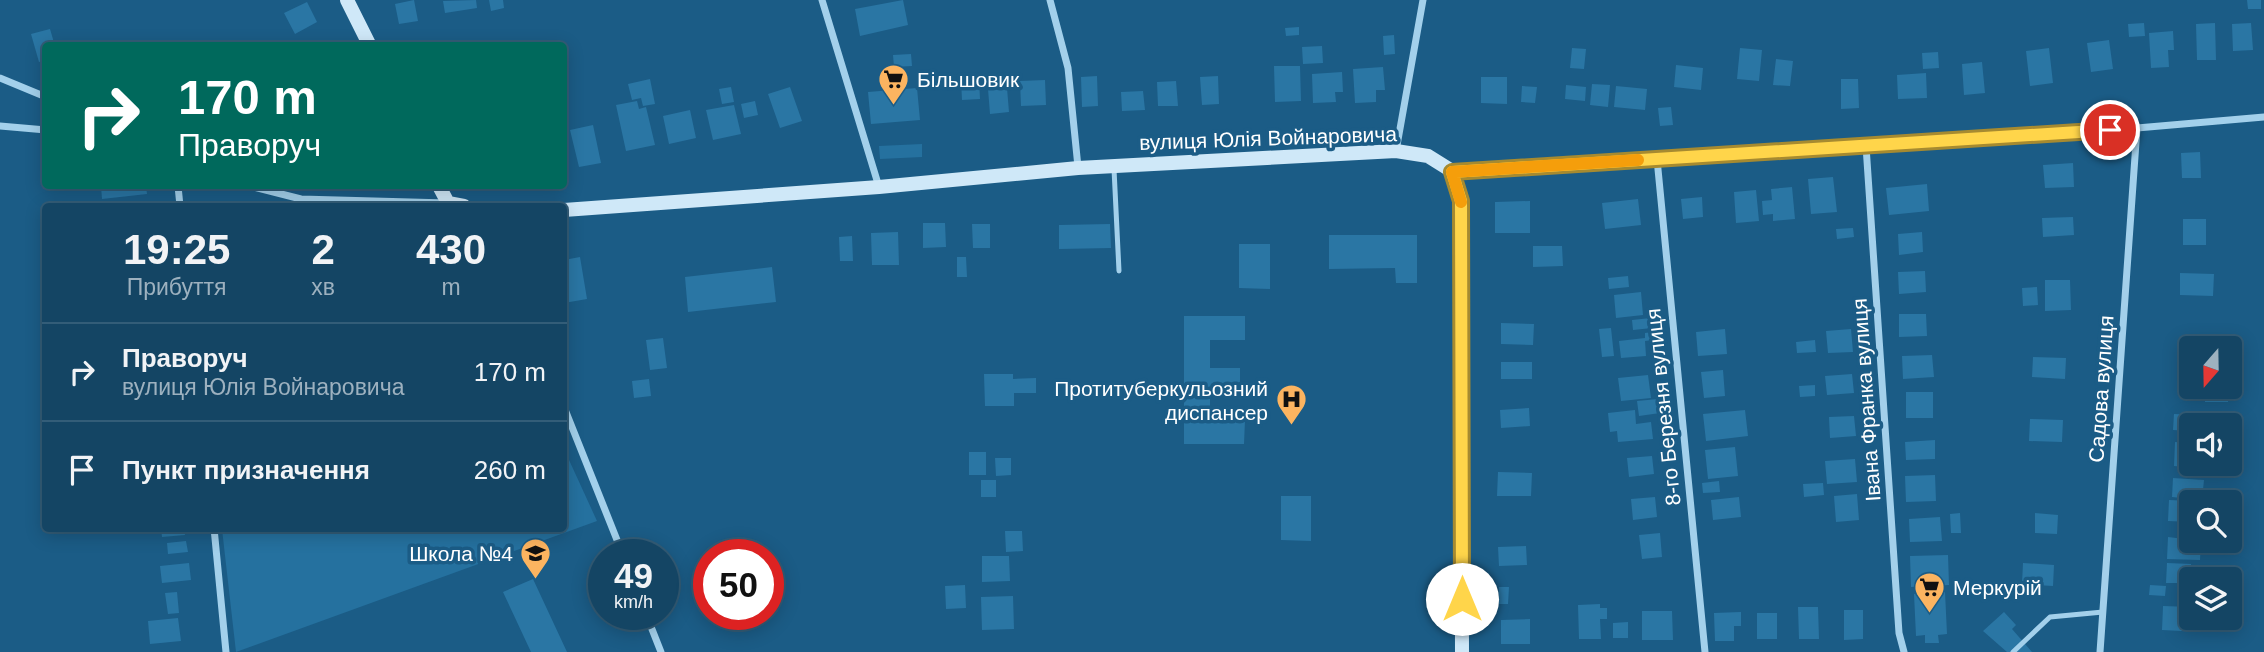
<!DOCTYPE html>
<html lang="uk">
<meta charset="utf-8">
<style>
body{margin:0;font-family:Arial,sans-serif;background:#1d4c6a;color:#f1f3f6;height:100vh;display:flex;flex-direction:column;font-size:26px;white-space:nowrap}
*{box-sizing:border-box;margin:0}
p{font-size:23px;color:#9db1bf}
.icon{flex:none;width:38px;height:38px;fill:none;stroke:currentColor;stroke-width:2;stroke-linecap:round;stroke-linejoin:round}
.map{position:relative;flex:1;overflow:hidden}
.drawer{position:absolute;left:42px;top:203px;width:525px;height:329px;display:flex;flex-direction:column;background:#144564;border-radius:7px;box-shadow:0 4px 18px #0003,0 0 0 2px #335d78}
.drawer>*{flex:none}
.top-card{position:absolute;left:42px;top:42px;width:525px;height:147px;border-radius:7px;box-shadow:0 4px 18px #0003,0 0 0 2px #335d78;background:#00695c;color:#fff;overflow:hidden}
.needle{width:46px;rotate:200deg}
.tools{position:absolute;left:2179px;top:336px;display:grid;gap:14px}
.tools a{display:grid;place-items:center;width:63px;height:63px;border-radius:7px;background:#144564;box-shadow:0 4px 18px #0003,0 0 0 2px #335d78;font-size:35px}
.speed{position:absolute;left:588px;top:539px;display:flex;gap:14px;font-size:35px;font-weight:700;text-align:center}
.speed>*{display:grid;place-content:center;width:91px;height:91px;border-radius:50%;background:#144564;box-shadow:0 4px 18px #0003,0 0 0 2px #335d78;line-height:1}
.speed small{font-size:18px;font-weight:400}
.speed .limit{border:10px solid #d22;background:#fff;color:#111}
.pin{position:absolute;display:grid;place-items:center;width:60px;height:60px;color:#fff;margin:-30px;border:4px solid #fff;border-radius:50%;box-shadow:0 2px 7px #0007}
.me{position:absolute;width:77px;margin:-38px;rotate:0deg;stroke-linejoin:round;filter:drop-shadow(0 0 5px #0008)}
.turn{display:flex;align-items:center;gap:24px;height:147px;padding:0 21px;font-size:32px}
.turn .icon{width:91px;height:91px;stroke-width:2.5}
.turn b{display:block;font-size:49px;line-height:60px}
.eta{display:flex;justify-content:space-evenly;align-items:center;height:119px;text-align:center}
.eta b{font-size:42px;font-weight:800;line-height:49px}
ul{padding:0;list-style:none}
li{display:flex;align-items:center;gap:21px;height:98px;padding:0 21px;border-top:2px solid #335d78}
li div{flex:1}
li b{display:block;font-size:26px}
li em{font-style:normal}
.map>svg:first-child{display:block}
.green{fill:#25719f}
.building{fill:#2a76a4}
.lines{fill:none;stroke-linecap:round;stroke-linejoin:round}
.lane{stroke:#a3d0eb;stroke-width:5}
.street{stroke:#a3d0eb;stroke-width:7}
.secondary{stroke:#cfe8f8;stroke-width:14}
.route-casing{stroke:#a68a30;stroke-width:18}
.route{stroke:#ffd54a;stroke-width:12}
.slow{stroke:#f59e0b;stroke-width:12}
.labels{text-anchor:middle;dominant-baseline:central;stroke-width:7;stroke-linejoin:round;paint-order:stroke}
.poi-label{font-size:21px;fill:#fff;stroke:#1b5c86;text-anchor:start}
.street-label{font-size:21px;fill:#fff;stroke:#1b5c86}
</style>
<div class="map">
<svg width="2264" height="652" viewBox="0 0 2264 652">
<rect width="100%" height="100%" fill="#1b5c86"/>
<path class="green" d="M922,144V157L880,159L879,146Z
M564,449L597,521L236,652L222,529L564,528Z"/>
<path class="building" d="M414,0L418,21L399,24L395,4Z
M476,0L477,8L445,13L443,1Z
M489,0H503L504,8L491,11Z
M903,0L908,25L860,36L855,9Z
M2247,0H2261V9H2248Z
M307,2L317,22L295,34L284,13Z
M2144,23L2145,36L2129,37L2128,24Z
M2215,23L2216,60H2197L2196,24Z
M2251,23L2253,50L2233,51L2232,24Z
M1299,27V35L1286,36L1285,28Z
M50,29L55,46H46V60L39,62L31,34Z
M2173,31L2174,50H2168L2169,67L2151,68L2149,33Z
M1394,35L1395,54L1384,55L1383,36Z
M2109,40L2113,69L2091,72L2087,43Z
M1322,46L1323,63L1303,64L1302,47Z
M1572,48L1586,49L1584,69L1570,68Z
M1740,48L1762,50L1759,81L1737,79Z
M2049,48L2053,83L2030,86L2026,51Z
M1938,52L1939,68L1923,69L1922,53Z
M911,54L912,66L894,67L893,55Z
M1776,59L1793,61L1790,86L1773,85Z
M1982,62L1985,93L1964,95L1962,64Z
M1676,65L1703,68L1701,90L1674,87Z
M1274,66H1300L1301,101L1275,102Z
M1383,67L1385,90H1376V102L1355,103L1353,69Z
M1342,72L1343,92H1335L1336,102L1313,103L1312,74Z
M1926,73L1927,98L1898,99L1897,75Z
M1097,76L1098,106L1082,107L1081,77Z
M1218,76L1219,104L1202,105L1200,77Z
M1481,77H1507V104L1481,103Z
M650,79L655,104L643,106L641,98L632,100L628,84Z
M979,79L980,99L962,100L961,80Z
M1841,79H1858L1859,108L1841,109Z
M1045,80L1046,105L1021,106L1020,81Z
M1176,81L1178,106H1158L1157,82Z
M1592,84L1610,85L1608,107L1590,105Z
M1566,85L1586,87L1585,101L1565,99Z
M1522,86L1537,87L1535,103L1521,102Z
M1616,86L1647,89L1645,110L1614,107Z
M731,87L734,102L722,104L719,89Z
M790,87L802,121L780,128L768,94Z
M917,88L920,120L871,124L868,92Z
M1007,88L1009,112L990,114L988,89Z
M1143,91L1145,110L1122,111L1121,92Z
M637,101L639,109L646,107L655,145L626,151L616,105Z
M755,101L758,115L744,118L741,104Z
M734,105L741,134L713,140L706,110Z
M1671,107L1673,125L1660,126L1658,108Z
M690,110L696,138L669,144L663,116Z
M593,125L601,163L579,167L570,130Z
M2200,152L2201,178H2182L2181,153Z
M2073,163L2074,187L2045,188L2043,165Z
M1833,177L1837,212L1811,214L1808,179Z
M1927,184L1929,211L1889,215L1886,188Z
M101,186H146L147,194L102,199Z
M1792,187L1795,219L1773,221V214L1763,215L1762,201L1772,200L1771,189Z
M1756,190L1759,221L1736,223L1734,192Z
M1702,197L1703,217L1683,219L1681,199Z
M1638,199L1641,225L1605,229L1602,203Z
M1530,201V233H1495V202Z
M2073,217L2074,235L2043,237L2042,218Z
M2183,219H2206V245H2183Z
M923,223H945L946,247L923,248Z
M972,224H990V248H973Z
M1110,224L1111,248L1059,249V225Z
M1853,228L1854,237L1837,239L1836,229Z
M898,232L899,265H872L871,233Z
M1922,232L1923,252L1899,255L1898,234Z
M1329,235H1417V283H1396L1395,268L1329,269Z
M852,236L853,261H840L839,237Z
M1239,244H1270V289L1239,288Z
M1533,246H1562L1563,266L1533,267Z
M580,257L587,299L564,303V260Z
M957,257H966L967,277H957Z
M772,267L776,302L688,312L685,277Z
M1925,271L1926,292L1899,294L1898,272Z
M2180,273L2214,274L2213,296L2180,295Z
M1628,276L1629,287L1609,289L1608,278Z
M2045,280H2070L2071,310L2045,311Z
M2037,287L2038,305L2023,306L2022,288Z
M1641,292L1643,315L1616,318L1614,295Z
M1899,314H1926L1927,336L1899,337Z
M1184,316H1245V340H1210V368H1240V390H1210V420H1245L1244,444H1184Z
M1651,318L1652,328L1633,330L1632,320Z
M1501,323L1534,324L1533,345L1501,344Z
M1611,328L1614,356L1602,357L1599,329Z
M1725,329L1727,354L1698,356L1696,332Z
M1851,329L1853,352L1828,353L1826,331Z
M1653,332V340L1645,341L1646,356L1621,358L1619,341L1645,338V333Z
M663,338L667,368L650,370L646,340Z
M1815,340L1816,352L1797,353L1796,342Z
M2181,344L2215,346V348H2191V363L2180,362Z
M1932,355L1934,377L1903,379L1902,356Z
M2033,357L2066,358L2065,379L2032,377Z
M1501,362H1532V379H1501Z
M1723,370L1725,396L1704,398L1701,372Z
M984,374H1013V379L1036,378V393H1014V406H985Z
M1852,374L1854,393L1827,395L1825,376Z
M1648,375L1651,398L1621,401L1618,378Z
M649,379L651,396L634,398L632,381Z
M1815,385V396L1800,397L1799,386Z
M2205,387H2229L2228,402H2205Z
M1906,392H1933V418H1906Z
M1658,399L1660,413L1639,416L1637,401Z
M1529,408L1530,426L1501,428L1500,410Z
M1635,410L1636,424L1651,422L1653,439L1618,442L1617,431L1610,432L1608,413Z
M1745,410L1748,436L1706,441L1703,414Z
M2174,414L2199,415L2198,425H2191V431L2173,430Z
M1854,416L1856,436L1830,438L1829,417Z
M2030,419L2063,420L2062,442L2029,441Z
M1935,440V459L1906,460L1905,442Z
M2175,442L2191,443V464H2199L2198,468L2174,466Z
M1735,447L1738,476L1708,479L1705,450Z
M969,452H986V475H969Z
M1652,456L1654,474L1629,477L1627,458Z
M995,458H1011V475L996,476Z
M1855,459L1857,482L1827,484L1825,461Z
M1498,472L1532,473L1531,496H1497Z
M1935,475L1936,501L1906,502L1905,476Z
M2173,478L2204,480L2202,500L2172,497Z
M981,480H996V497H981Z
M1719,481L1720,492L1703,493L1702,483Z
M1823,483L1824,495L1804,497L1803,484Z
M1857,494L1859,520L1836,522L1834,496Z
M1281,496H1311V541L1281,540Z
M1655,497L1657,517L1633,520L1631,499Z
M1739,497L1741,517L1713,520L1711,500Z
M2169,500L2191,501V522L2168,521Z
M1960,513L1961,533H1951L1950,514Z
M2035,513L2058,515L2057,534L2035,533Z
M1940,517L1942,541L1910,542L1909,519Z
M161,528H184L185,535L162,537Z
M1005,531H1022L1023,551L1006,552Z
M1660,533L1662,557L1642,559L1639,535Z
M2168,537L2201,541L2200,560L2167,559Z
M186,541L188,552L168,554L167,543Z
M1526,546L1527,565L1499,566L1498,547Z
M1948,555L1949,585L1911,587L1910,556Z
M982,556H1009L1010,581L982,582Z
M189,563L191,580L162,583L160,566Z
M2023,563L2054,565L2053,586L2022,584Z
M2167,563L2191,564V583H2166Z
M533,579L567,652H531L503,592Z
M965,585L966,608L946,609L945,586Z
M2150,585L2166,586L2165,596L2149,595Z
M1499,587H1509L1508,604H1499Z
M1932,587V593L1945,592L1947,634L1938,635L1939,643H1925V635L1916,636L1914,594L1917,593V588Z
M177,592L179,613L168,614L165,593Z
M1013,596L1014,629L982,630L981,597Z
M1600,604V608H1607V619H1600L1601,639H1579L1578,605Z
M2163,606L2191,607V618H2202L2201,632L2162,630Z
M1798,607H1818L1819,639H1799Z
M1844,610H1863V639L1844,640Z
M1642,611H1672L1673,640H1642Z
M1741,612V626H1734V641H1715L1714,613Z
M2004,612L2016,625L2012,629L2032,652H2007L1983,631Z
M1757,613H1777V639H1757Z
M178,618L181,641L150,644L148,621Z
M1530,619V644H1501V620Z
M1628,622V638H1613V623Z"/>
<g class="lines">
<path class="lane" d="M1114,169L1119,271
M2013,652L2050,617L2103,612"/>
<path class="street" d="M822,0L879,187
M1050,0L1068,68L1078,167
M0,78L46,97
M0,126L46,130
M1866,146L1899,633L1904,652
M1396,151L1423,0
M1657,159L1705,652
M1452,171L2137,128L2264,117
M178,186L180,206
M250,186L301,199L447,203
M564,407L623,555
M214,528L226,652
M646,614L661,652
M2100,652L2137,128"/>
<path class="secondary" d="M347,0L370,46
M439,186L448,203L464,206
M564,210L879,187L1078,168L1396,151L1428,156L1452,171L1461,201L1462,652"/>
</g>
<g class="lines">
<defs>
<path id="route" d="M1462,599L1461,201L1452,172L2110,130"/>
</defs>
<use href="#route" class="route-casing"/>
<use href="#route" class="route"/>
<path class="slow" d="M1461,202L1452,172L1638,160"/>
</g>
<defs>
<symbol id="supermarket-pin" viewBox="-11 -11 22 30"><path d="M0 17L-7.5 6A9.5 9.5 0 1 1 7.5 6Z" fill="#fcb460" stroke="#1b5c86"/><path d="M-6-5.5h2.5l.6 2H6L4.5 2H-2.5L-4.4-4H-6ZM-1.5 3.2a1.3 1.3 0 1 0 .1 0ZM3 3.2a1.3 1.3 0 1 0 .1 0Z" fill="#111"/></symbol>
<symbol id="hospital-pin" viewBox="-11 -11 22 30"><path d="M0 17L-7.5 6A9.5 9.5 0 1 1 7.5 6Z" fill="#fcb460" stroke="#1b5c86"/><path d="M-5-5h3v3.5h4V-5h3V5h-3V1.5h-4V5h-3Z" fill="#111"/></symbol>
<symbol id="school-pin" viewBox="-11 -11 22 30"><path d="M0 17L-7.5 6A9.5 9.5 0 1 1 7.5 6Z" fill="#fcb460" stroke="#1b5c86"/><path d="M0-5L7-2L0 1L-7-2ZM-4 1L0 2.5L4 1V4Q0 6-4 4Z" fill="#111"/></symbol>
</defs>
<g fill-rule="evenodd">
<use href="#supermarket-pin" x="876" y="62" width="35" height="47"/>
<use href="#hospital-pin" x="1274" y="382" width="35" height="47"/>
<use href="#school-pin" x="518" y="536" width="35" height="47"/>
<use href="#supermarket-pin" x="1912" y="570" width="35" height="47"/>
</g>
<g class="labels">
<g class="poi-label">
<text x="917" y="79">Більшовик</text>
<text x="1268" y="388" text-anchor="end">Протитуберкульозний<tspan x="1268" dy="24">диспансер</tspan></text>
<text x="513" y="553" text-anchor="end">Школа №4</text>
<text x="1953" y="587">Меркурій</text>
</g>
<g class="street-label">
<text transform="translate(1268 138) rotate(-2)">вулиця Юлія Войнаровича</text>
<text transform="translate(2101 389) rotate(-86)">Садова вулиця</text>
<text transform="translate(1866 400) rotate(-94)">Івана Франка вулиця</text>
<text transform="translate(1663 407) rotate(-96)">8-го Березня вулиця</text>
</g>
</g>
</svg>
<div class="tools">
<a><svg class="needle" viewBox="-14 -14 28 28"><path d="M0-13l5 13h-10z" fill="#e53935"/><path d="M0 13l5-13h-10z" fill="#9db1bf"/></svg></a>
<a><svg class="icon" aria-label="sound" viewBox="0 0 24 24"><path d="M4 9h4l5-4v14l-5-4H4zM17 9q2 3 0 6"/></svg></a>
<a><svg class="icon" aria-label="search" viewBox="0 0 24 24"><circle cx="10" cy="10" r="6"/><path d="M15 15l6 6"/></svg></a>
<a><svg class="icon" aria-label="layers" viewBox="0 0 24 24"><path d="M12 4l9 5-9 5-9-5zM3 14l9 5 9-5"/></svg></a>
</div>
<div class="speed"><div>49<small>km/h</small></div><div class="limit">50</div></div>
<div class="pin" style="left:2110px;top:130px;background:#d93025"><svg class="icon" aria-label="arrive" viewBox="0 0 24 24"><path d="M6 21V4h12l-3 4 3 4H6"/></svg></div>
<svg class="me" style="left:1462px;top:599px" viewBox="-20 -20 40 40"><circle r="19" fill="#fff"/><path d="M0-13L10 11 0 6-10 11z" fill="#ffd54a"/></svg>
<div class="top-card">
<div class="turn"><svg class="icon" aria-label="right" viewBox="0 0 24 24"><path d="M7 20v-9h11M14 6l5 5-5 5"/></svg><div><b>170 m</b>Праворуч</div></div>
</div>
<section class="drawer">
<div class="eta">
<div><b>19:25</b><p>Прибуття</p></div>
<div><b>2</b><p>хв</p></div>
<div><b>430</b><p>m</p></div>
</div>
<ul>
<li><svg class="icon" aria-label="right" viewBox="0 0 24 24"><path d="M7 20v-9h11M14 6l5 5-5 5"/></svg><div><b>Праворуч</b><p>вулиця Юлія Войнаровича</p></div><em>170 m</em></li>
<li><svg class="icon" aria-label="arrive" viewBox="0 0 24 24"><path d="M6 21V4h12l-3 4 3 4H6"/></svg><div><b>Пункт призначення</b></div><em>260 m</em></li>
</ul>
</section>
</div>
